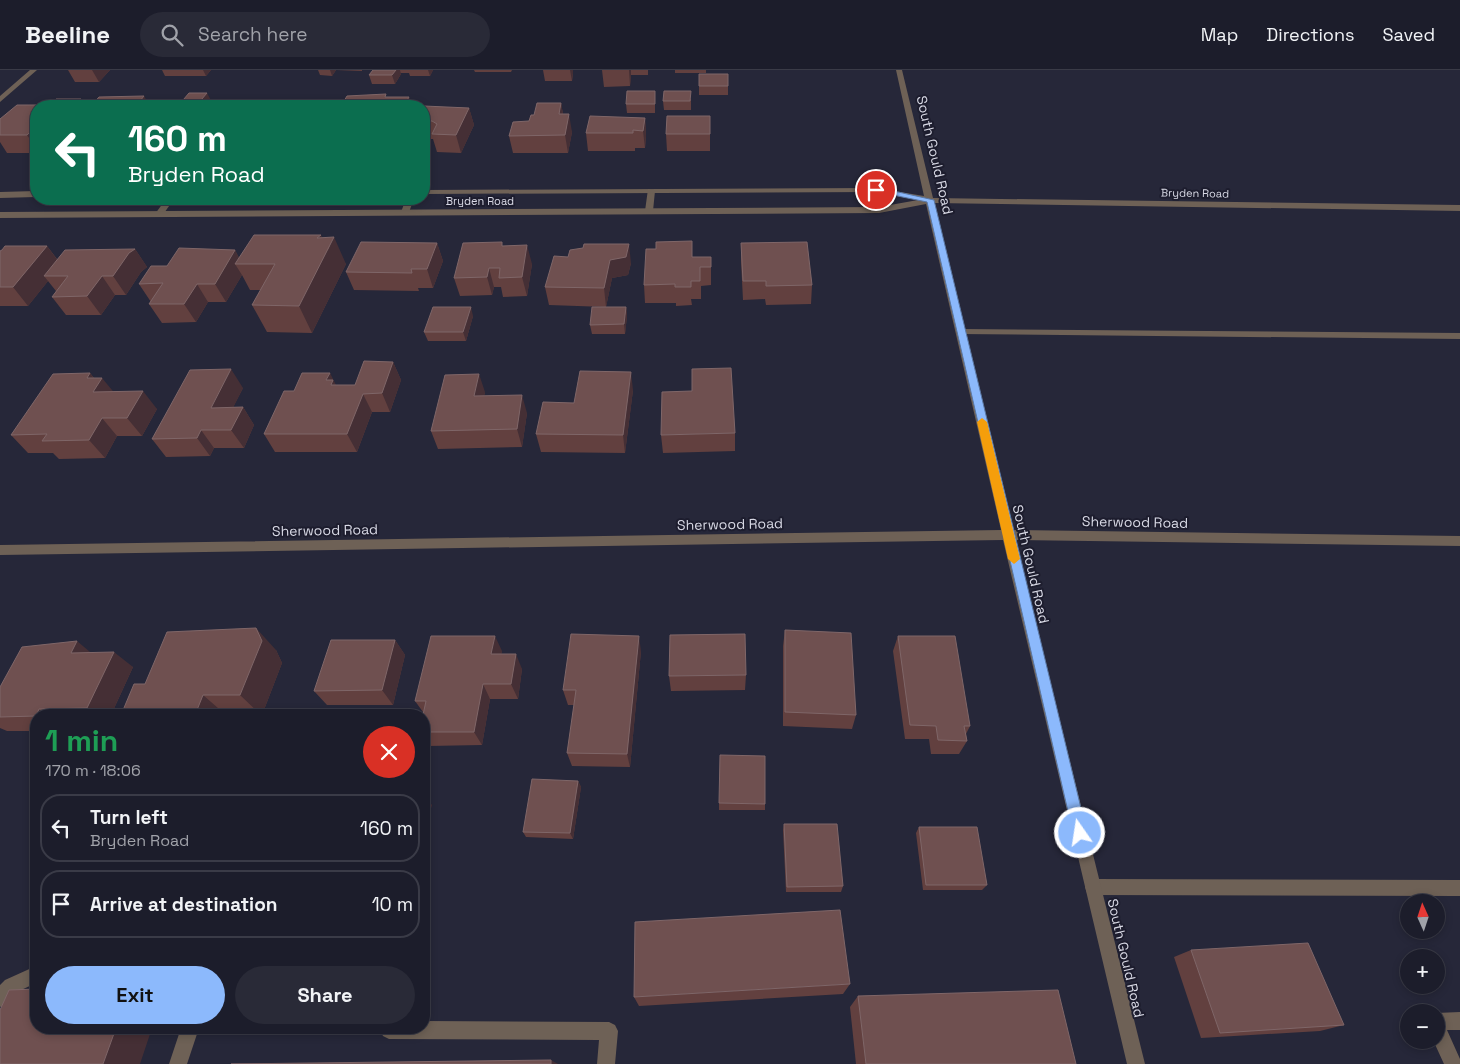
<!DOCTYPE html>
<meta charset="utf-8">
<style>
body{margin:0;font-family:"Space Grotesk",sans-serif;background:#292a37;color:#f1f3f6;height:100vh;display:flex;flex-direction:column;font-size:19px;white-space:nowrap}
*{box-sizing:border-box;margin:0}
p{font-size:16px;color:#a0a2a9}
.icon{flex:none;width:28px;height:28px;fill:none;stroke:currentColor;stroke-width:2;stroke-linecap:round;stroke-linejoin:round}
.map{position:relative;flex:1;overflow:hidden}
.drawer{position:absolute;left:30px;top:639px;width:400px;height:325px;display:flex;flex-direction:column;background:#1c1d2b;border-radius:20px;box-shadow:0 2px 8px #0003,0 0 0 1px #3a3b47}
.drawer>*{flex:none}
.banner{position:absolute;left:30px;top:30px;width:400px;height:105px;border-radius:20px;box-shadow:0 2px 8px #0003,0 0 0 1px #3a3b47;background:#0b6e4f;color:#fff;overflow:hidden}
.needle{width:32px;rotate:357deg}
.controls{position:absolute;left:1400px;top:824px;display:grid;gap:10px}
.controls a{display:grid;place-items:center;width:45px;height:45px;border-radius:50%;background:#1c1d2b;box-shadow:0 2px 8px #0003,0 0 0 1px #3a3b47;font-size:25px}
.pin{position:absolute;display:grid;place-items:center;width:42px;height:42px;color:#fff;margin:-21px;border:2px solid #fff;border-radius:50%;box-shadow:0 1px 5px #0007}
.me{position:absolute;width:55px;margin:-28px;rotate:347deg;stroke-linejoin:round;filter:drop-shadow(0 0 4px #0008)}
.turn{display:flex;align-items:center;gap:18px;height:105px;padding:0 15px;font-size:22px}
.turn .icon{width:65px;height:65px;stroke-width:2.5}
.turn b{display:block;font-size:35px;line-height:42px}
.round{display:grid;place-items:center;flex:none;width:52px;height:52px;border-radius:26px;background:#292a37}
.head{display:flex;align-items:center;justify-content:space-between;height:85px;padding:0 15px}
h1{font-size:30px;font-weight:700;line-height:38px;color:#1e9e55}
.cta{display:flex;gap:10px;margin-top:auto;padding:10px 15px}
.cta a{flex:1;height:58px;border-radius:30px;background:#8cb9fc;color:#111;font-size:20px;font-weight:700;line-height:58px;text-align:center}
.cta a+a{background:#292a37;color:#f1f3f6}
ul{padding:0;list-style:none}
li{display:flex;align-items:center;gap:15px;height:68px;margin:0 10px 8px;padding:0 5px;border:2px solid #3a3b47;border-radius:20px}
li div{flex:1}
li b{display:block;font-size:19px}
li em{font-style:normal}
header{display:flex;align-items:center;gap:30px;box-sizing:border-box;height:70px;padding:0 25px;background:#1c1d2b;border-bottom:1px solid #3a3b47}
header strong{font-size:24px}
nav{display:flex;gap:28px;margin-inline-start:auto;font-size:18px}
.search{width:350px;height:45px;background:#292a37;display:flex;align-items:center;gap:12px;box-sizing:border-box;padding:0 18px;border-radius:28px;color:#a0a2a9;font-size:19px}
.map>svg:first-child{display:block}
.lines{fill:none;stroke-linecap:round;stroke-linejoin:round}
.service{fill:#6e6156;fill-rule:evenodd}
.minor{fill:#6e6156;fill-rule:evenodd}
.wall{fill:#62403f}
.shaded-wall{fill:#452f35}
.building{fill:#6f5050;stroke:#7f6668}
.route{fill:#8cb9fc;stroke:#5b78a4}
.slow{fill:#f59e0b}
.labels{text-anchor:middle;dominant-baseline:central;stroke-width:4;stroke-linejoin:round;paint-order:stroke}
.far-street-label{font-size:11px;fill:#d8d9e5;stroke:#1d1d2e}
.street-label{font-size:14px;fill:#d8d9e5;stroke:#1d1d2e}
</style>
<header>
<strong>Beeline</strong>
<div class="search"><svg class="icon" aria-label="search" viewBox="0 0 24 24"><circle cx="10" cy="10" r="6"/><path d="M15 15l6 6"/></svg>Search here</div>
<nav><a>Map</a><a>Directions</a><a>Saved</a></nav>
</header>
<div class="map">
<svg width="1460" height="994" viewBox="0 0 1460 994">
<rect width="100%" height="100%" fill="#262739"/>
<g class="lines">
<path class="service" d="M648,119L655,121L653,141L649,144L645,141Z
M166,129H174L162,146H156L155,144Z
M406,129H414L409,142L405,145L401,142Z
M961,259L1460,263V269L958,264V260Z
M1093,809L1460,810V826L1093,825L1087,823L1085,817L1087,811Z
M36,896V913L17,922L6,934L0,937V915L5,910Z
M1460,942V960H1447L1460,989V994H1444L1433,970H1436V943Z
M424,951L609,952L615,955L618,961L615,994H597L599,970L389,969L383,966L380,960L381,958H424Z
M181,958H199L187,994H169Z"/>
<path class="minor" d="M30,0H37L0,32V26Z
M896,0H902L933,128L1460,135V141L934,133L1013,460L1460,466V476L1015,470L1145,994H1127L1003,470L0,485V475L1001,460L926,134L879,143L0,148V142L879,137L918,130L876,122L424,124V120L876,118L924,126Z
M36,121V127L0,128V122Z"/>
</g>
<path class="wall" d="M68,0H110L99,12H75Z
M162,0H211L206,6H165Z
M318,0H362V1L336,0L332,6L320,5Z
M373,0H433L430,6H410L409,3H400L401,4L395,14H372L369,5Z
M474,0H512L511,2H475Z
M543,0H573V3L572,11H545Z
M602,0H648V5H631L630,16L604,17Z
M675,0H706V3H675Z
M728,4V25H699V16Z
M655,21V43H627L626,34Z
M691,29V40H664L663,31Z
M561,33L563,44L572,62L568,83H513L509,66L529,51L534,45Z
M36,36V83H7L0,72V49Z
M424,37L469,38L474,55L461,83L437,82L433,69H424Z
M710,46V81H667L666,64Z
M645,48L646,66L645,78H635V81H588L586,63Z
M322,168L346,194L312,263L267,262L252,235L261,220H250L242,205L226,232H208L196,252L162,253L149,234L151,232L139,214L167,196L235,180L239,188Z
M692,171V187H711V215L701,216V229H691L692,235L676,236V233H645L644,215L656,179Z
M437,173L443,191L433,218H418L419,221L354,220L346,202Z
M741,173L812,215L811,234L766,235L765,229L743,230L741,191Z
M47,176L57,189L135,179L147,197L141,202L126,225H115L101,245H66L52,227L56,221L48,211L28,236H0V181Z
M503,176L532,194L527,226L503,227L501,217H494L492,225L460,226L454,208Z
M631,193L628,205L612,208L606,237L549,235L545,217Z
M626,237L627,246L625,264H592L590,255Z
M473,246L466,271H428L424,262Z
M393,292L401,310L390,342H372L357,382H275L264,364L294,321L336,315H355Z
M90,303L94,308L113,322L157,339L142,366H117L105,388L59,389L53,383H28L11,365Z
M243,318L233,337H243L254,355L244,378H214L210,386L166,387L152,369Z
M633,320L625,383L541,382L536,364L574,333Z
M485,322L484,326L527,343L522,377L438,379L431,361Z
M735,363V381L663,383L661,365Z
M785,560L856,645L852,659L783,656V576Z
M898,566L970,656L966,664L967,671L959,684H931L929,669H905L893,581Z
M395,570L405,585L393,635H327L314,621Z
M276,580L282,593L262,645H121L145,614Z
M502,581L501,584L522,599L518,629H490L482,675L428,676L424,669L423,642L415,631Z
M641,581L630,697L572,696L567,683L574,635H568L563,620Z
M91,583L133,597L111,645H36V661H7L0,658V617Z
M746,605L745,620L671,621L669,606Z
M578,711L581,717L573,769L526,767L523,762Z
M719,733L765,734V740H719Z
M784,754L843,816L841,822H786L783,760Z
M919,757L987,815L982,820H923L916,763Z
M1191,880L1344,955L1320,961L1201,968L1174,887Z
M850,914L843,924L639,936L634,927Z
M858,926L1076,994H856L850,937Z"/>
<path class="shaded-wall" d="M92,0H110L99,12Z
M203,0H211L206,6Z
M330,0H336L332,6Z
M396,0H400L401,4L395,14L392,5Z
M428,0H433L430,6Z
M570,0H573V3L572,11Z
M629,0H631V5L630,16Z
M207,23L214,36H196Z
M144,26L150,36H136Z
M409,27L412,36H404Z
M81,29L86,36H73Z
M561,33L564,50L559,44Z
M469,38L474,55L461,83L456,65Z
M569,44L572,62L568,83L565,65Z
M645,48L646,66L645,78L643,61Z
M36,57V78L27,65Z
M321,165L328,180L334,167L346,194L312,263L299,236L317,168Z
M437,173L443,191L433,218L427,199Z
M629,174L631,193L628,205L612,208L606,237L604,218L610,190Z
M527,175L532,194L527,226L522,207Z
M47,176L61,195L44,206L48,211L28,236L13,217Z
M135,179L147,197L141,202L126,225L113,206L129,183Z
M235,180L242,194H235L242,205L226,232L215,214Z
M489,198L494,217L492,225L487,207Z
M102,206L115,225L101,245L87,226Z
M197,214L208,232L196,252L184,234Z
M471,237L473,246L466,271L463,262Z
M626,237L627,246L625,264L624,254Z
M393,292L401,310L390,342L382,323Z
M231,299L243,318L224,356L211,338Z
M631,302L633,320L625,383L623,365Z
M90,303L98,314L102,308L117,326L93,322L87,308Z
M330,303L339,321L326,310Z
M479,304L485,322L480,344L474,326Z
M143,321L157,339L142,366L127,348Z
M363,324L372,342L357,382L347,364Z
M522,325L527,343L522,377L517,359Z
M243,337L254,355L244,378L231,360Z
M102,348L117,366L105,388L89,370Z
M201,360L214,378L210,386L197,368Z
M256,558L276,580L282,593L262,645H261L240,625Z
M495,566L502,581L498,599L491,584Z
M639,566L641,581L630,697L627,684Z
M395,570L405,585L393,635L382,620Z
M77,571L96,587L71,583Z
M114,582L133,597L111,645H98L87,638Z
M516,584L522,599L518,629L511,614Z
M483,614L490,629L482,675L474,662Z
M203,625L226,645H195Z
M39,639L48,645H37Z
M578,711L581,717L573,769L570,763Z
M427,729L432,735L424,763V738Z
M116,958H152L140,994H103Z
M551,990L558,994H551Z"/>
<path class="building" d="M373,0H396L392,5H369Z
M699,4H728V16H699Z
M627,21H655V34H626Z
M664,21H691L690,31H663Z
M189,23H207L196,36H178Z
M386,24L385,27H409L404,36H341L347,26Z
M144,26L136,36H91L99,27Z
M56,29H81L73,36H60L59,35H50Z
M537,33H561L559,44H569L565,65L509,66L513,52L529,51L531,45H534Z
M17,35H59L58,36H36V57L27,65H0V49Z
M282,35H326V36H282Z
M424,36L469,38L456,65L432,64L437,54L432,51H424Z
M590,46L645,48L643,61L633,60V63H586Z
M667,46H710V64H666Z
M254,165H321L317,168L334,167L299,236L252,235L275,194H235Z
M692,171V187H711V197H700V211H691V217H675V214L644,215L646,179H656V172Z
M361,172L437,173L427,199H411L412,203L346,202Z
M502,172V176L527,175L522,207L499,208L500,198H489L487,207L454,208L463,173Z
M807,172L812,215L766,216V211H743L741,173Z
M584,174H629L626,187L610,190L604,218L545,217L554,186L568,187L570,180L583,178Z
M5,176H47L13,217H0V181L2,180Z
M179,178L235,180L215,214H197L184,234H149L163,213L139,214L151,196H167Z
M135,179L129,183L113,206H102L87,226L52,227L68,206H44L65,180Z
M433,237H471L463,262H424Z
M592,237H626L624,254L590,255Z
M364,291L393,292L382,323L363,324L347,364H264L284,321H294L302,303H330L326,310H333L331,315H355Z
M731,298L735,363L661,365L662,322L692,321V299Z
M231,299L211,338L243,337L231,360H201L197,368L152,369L190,300Z
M580,301L631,302L623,365L536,364L543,332L574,333Z
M90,303L87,308H102L93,322L143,321L127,348H102L89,370L42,371L47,364L11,365L53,304Z
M479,304L474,326L522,325L517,359L431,361L445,305Z
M256,558L262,571L240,625H203L195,645H121L134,614H145L167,562Z
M785,560L851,563L856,645L785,642Z
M571,564L639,566L627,684L567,683L576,620H563Z
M745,564L746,605L669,606L670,565Z
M431,566H495L491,584H516L511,614H483L474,662H424V645H423L426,631H415Z
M898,566H955L970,656H964L967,671L938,670L936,656L910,655Z
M331,570H395L382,620L314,621Z
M77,571L71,583L114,582L87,638L39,639L36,646L0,647V617L22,577Z
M720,685L765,686V734L719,733Z
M532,709L578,711L570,763L523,762Z
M424,729H427L424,738Z
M784,754H837L843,816L787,817Z
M919,757H977L987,815H926Z
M840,840L850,914L634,927L635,852Z
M1308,873L1344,955L1220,963L1191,880Z
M36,919V958H116L103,994H0V940L9,920Z
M1058,920L1076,994H866L858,926Z
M551,990V994H231Z"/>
<path class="route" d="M876,117L934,130L1087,763L1085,768L1080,770L1075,768L1073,763L927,132L873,121L872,120Z"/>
<path class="slow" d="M982,348L987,352L1020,489L1014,494L1008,489L977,352Z"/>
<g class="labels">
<g class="far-street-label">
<text transform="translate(1195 123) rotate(1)">Bryden Road</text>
<text x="480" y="131">Bryden Road</text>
</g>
<g class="street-label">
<text transform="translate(935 85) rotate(77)">South Gould Road</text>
<text transform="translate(1135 452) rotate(1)">Sherwood Road</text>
<text transform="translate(730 454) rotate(-1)">Sherwood Road</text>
<text transform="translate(325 460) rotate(-1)">Sherwood Road</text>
<text transform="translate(1031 494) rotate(77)">South Gould Road</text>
<text transform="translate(1126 888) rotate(77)">South Gould Road</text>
</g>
</g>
</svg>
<div class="controls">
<a><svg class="needle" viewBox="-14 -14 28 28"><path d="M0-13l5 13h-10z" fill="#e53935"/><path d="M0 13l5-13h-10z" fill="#a0a2a9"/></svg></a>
<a>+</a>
<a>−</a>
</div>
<div class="pin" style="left:876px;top:120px;background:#d93025"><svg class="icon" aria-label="arrive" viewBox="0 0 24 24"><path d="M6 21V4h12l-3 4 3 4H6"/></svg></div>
<svg class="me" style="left:1080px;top:763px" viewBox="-20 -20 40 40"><circle r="17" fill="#8cb9fc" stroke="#fff" stroke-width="3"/><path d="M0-11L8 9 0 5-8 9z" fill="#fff"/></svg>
<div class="banner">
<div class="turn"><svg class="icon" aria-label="left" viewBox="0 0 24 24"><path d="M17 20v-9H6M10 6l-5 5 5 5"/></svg><div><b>160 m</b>Bryden Road</div></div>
</div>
<section class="drawer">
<div class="head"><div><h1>1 min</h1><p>170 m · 18:06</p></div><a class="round" style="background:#d93025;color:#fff"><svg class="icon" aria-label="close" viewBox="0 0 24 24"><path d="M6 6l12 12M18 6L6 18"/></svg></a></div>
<ul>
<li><svg class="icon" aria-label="left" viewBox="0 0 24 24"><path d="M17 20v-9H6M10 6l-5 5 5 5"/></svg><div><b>Turn left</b><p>Bryden Road</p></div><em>160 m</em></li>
<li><svg class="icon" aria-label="arrive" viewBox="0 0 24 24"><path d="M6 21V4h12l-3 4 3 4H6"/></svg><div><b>Arrive at destination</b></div><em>10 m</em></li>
</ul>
<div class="cta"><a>Exit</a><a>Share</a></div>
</section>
</div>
